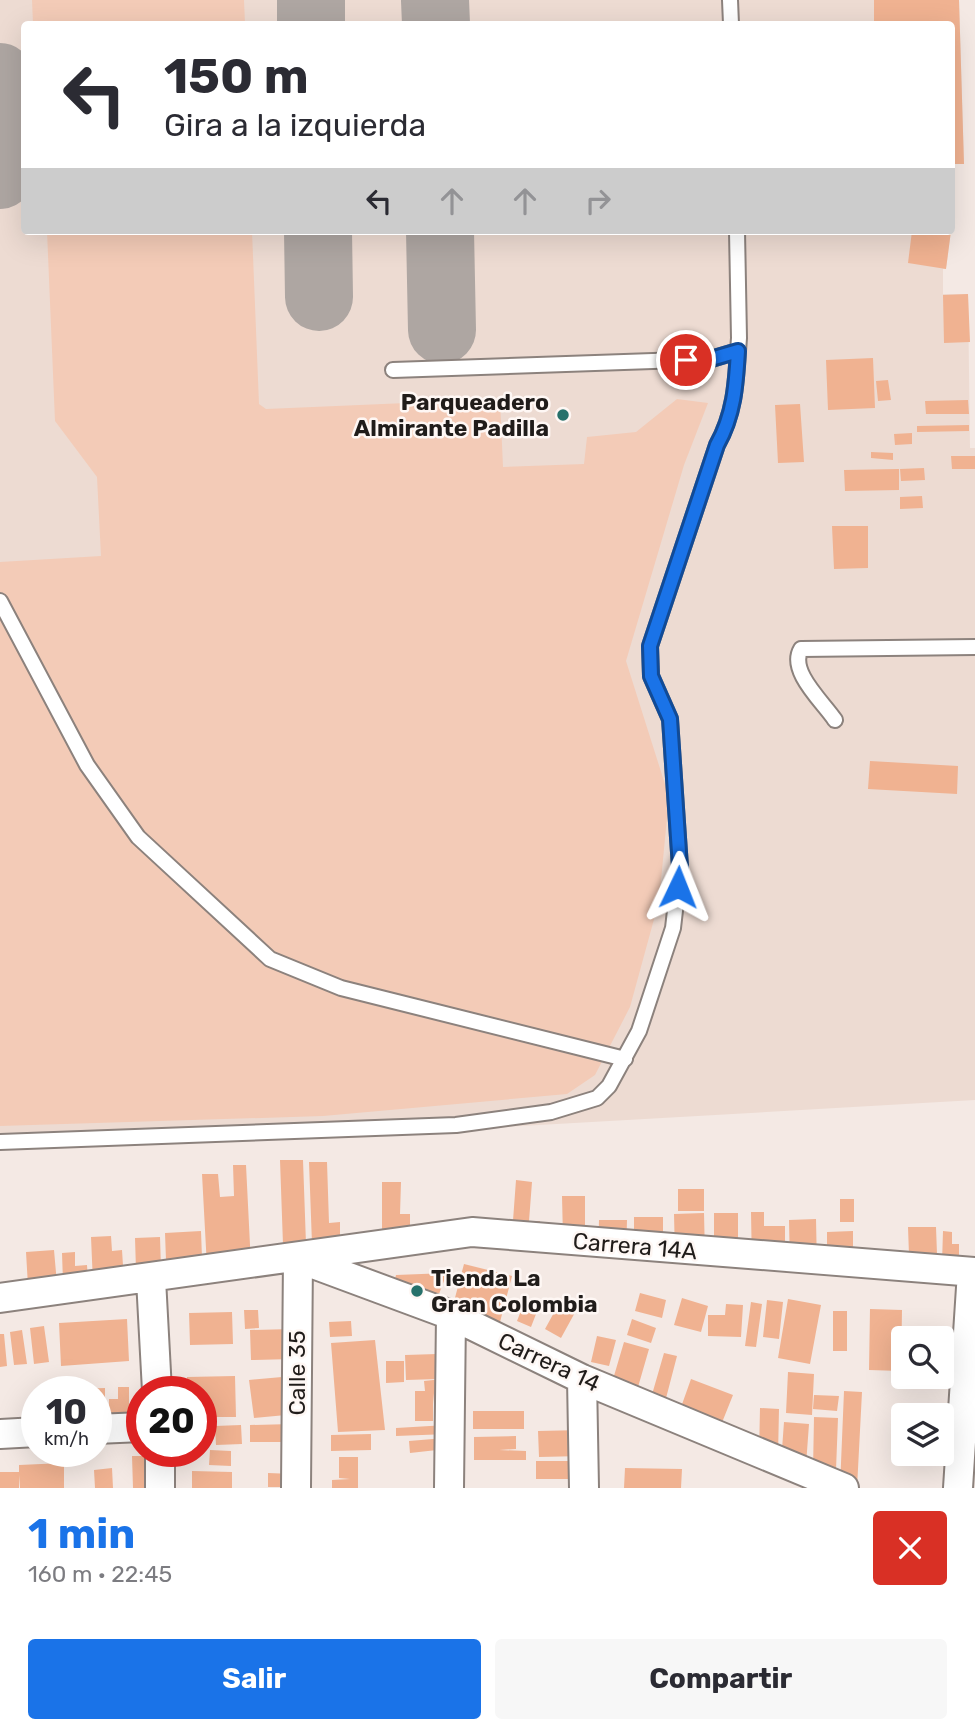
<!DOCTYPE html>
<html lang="es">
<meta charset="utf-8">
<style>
body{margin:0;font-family:Rubik,sans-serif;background:#f7f7f7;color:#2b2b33;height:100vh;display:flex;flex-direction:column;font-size:26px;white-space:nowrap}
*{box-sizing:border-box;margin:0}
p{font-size:23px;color:#7c7c81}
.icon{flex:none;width:38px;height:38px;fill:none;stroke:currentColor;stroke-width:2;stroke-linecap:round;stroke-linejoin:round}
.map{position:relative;height:1488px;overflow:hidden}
.side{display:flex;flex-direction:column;background:#fff;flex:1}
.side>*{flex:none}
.hud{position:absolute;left:21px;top:21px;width:934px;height:214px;border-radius:7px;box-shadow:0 7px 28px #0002;background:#fff;color:#2b2b33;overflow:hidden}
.fabs{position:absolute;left:891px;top:1326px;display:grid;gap:14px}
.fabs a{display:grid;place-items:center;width:63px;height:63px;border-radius:7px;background:#fff;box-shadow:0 7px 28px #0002;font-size:35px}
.speed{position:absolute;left:21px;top:1376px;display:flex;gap:14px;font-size:35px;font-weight:700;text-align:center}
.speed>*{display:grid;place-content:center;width:91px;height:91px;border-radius:50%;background:#fff;box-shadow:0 7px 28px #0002;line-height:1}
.speed small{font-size:18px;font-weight:400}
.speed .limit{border:10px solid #d22;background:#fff;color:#111}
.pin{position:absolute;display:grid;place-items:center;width:60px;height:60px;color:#fff;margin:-30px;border:4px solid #fff;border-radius:50%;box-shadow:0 2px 7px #0007}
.me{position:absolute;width:77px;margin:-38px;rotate:2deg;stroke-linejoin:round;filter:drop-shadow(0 0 5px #0008)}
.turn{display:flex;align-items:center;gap:24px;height:147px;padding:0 28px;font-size:32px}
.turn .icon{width:91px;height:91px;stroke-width:2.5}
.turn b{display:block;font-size:49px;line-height:60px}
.lanes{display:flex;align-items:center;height:66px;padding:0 28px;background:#0003;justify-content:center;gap:35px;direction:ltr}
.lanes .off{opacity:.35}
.round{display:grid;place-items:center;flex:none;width:74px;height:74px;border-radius:7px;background:#f7f7f7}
.headline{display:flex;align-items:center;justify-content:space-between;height:119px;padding:0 28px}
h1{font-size:42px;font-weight:700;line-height:52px;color:#1a73e8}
.button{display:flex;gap:14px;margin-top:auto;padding:14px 28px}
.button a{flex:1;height:80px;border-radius:7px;background:#1a73e8;color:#fff;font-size:28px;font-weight:700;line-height:80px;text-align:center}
.button a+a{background:#f7f7f7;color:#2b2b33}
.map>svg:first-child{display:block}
.built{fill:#eddbd2}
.green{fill:#f3cbb7}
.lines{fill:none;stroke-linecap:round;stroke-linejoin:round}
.taxiway{stroke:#aea6a2;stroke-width:68}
.building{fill:#f0b291}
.service-casing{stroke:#8c827d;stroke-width:18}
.minor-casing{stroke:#8c827d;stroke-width:32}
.service{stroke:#fff;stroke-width:14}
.minor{stroke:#fff;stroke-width:28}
.route-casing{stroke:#114b97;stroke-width:18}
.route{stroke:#1a73e8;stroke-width:12}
.poi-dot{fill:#27716b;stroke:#fef7f4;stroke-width:2.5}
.labels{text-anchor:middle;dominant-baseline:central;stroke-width:5;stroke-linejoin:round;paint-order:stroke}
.poi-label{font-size:23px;font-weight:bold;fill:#201c1a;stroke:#fef7f4;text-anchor:end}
.street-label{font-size:23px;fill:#201c1a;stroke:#fef7f4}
</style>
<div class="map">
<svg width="975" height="1488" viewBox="0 0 975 1488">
<rect width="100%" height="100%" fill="#f4e9e4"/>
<path class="built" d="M0,0H959L964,164H952V24H24V231H951L946,269H943V294H968L970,448H975V1100L349,1136L0,1149Z"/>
<path class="green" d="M32,0H244L245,24H33Z
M47,231H252L259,404L266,409L500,399L503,467L584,464L587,437L636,432L677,399L708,403L684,465L626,661L669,797L659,901L630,1007L595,1075L567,1094L323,1116L0,1126V562L101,556L97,477L55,421Z"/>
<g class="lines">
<path class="taxiway" d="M311,0V24
M435,0L436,24
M0,77L24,98
M0,175L24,146
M318,231L319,297
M440,231L442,330"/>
</g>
<path class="building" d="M874,0H959L964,164H952V24H867V21H874Z
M912,231H951L946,269L908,263Z
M968,294L970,342L944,343L943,295Z
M873,358L875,408L828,410L826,360Z
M888,380L891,400L878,401L876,381Z
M968,400L969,414H926L925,401Z
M800,404L804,462L778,463L775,405Z
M969,425V431L917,432V426Z
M912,433V444L895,445L894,434Z
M871,452L893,453V460L871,458Z
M951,456H975V469H952Z
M924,468L925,480L901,481L900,469Z
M899,469V490L845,491L844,470Z
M922,496L923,508L900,509V497Z
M832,526H868V568L834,569Z
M870,761L958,766L957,794L868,789Z
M280,1160H303L306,1244L283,1245Z
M309,1162H327L329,1223L340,1222V1244H312Z
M233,1165H246L251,1265L207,1267L202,1174H218L220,1197L234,1196Z
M516,1180L532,1182L529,1221H540V1236L512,1234Z
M382,1182H401L400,1214H410V1232H382Z
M678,1189H704V1211H678Z
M562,1196H585V1238H563Z
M840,1199H854V1222H840Z
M751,1212H764V1226H785V1267L752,1268Z
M704,1213L705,1256H675L674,1214Z
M714,1213H738V1240L746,1239V1260H714Z
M634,1217H663V1246H634Z
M816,1219L817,1267L790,1268L789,1220Z
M599,1220H627L626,1257H598Z
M908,1227H936L937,1254L909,1255Z
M201,1231L202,1258L166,1260L165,1233Z
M853,1231V1255H827V1232Z
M943,1231L952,1232V1244H959V1264L942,1263Z
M111,1236L112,1251L122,1250L124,1281L93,1283L91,1237Z
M160,1237L161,1269L136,1270L135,1238Z
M54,1250L57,1284L28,1286L26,1252Z
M75,1252V1266L87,1265L88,1281L63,1282L62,1253Z
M464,1264L512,1276L500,1322L452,1309Z
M447,1273L434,1307L392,1292L396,1275Z
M640,1293L666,1300L662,1318L635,1311Z
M562,1298L578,1307L561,1338L545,1329Z
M682,1298L708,1306L701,1332L674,1325Z
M788,1299L821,1305L810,1364L778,1358Z
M767,1300L783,1302L779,1339L763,1337Z
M751,1302L762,1304L756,1347L745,1346Z
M524,1303L538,1309L531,1327L517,1321Z
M726,1304L743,1305L741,1337L708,1336V1315H725Z
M870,1309L902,1310L901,1371L869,1370Z
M244,1310H258L259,1328L245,1329Z
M833,1311H847V1351H833Z
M232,1312L233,1344L190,1345L189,1313Z
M127,1319L129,1361L61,1366L59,1323Z
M632,1319L656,1328L651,1343L627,1335Z
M351,1321L352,1336L330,1337L329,1322Z
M44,1326L49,1362L34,1364L30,1328Z
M292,1329L293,1359L251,1360L250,1330Z
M22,1330L27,1364L14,1365L10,1332Z
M0,1334H4L7,1366L0,1367Z
M597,1336L616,1340L609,1366L591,1362Z
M375,1340L385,1430L338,1432L331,1343Z
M624,1342L649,1349L636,1394L611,1386Z
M664,1353L677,1356L665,1402L651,1398Z
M437,1354L438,1379L406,1380L405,1355Z
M386,1361H404V1382L386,1383Z
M788,1372L814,1374L812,1415L786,1413Z
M235,1376L236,1417H201V1391H187V1377Z
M282,1377L286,1415L254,1418L249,1380Z
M452,1378L454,1402L434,1404L433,1393V1421H415V1391H425L424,1381Z
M691,1379L733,1395L721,1425L680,1410Z
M118,1387H129V1433H109V1399H118Z
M105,1388V1434H96V1391H75V1389Z
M844,1391L862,1392L857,1488L840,1487Z
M814,1395L839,1396L837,1411L813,1409Z
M760,1408L779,1409L778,1456L759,1455Z
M473,1411H524V1429H473Z
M814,1417L838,1418L836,1470H813Z
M784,1422L809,1424L806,1465L781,1463Z
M210,1424L211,1444L201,1445V1425Z
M292,1424L293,1442H250V1425Z
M241,1425L242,1444L216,1445L215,1426Z
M447,1425L448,1434L396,1436V1428Z
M583,1430V1456L539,1457L538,1431Z
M371,1434V1450L331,1451V1435Z
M516,1436V1449L499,1450L526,1451V1460H474V1437Z
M445,1438L446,1449L410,1453L409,1441Z
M210,1450L231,1451V1466L209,1465Z
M132,1456H155V1488H133Z
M339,1457H358V1488H332V1480L350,1479L339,1478Z
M536,1461H580V1479H536Z
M64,1463V1488H20V1475L19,1488H0V1472H19V1465Z
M112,1468L113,1488H95L94,1470Z
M625,1468L682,1469L681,1488H624Z
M192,1471L232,1472V1488H192Z
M268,1473L293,1474V1487H268Z"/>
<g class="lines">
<defs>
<path id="service" d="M730,0L731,24
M393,370L711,359L738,351L739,338L737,231
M0,601L87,765L138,837L270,959L341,988L625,1059
M835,720C823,702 788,671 801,649L975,647
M0,1142L456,1125L551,1112L597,1098L609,1086L639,1031L673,928L680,867L670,719L651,676L650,646L717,445C734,414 736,385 738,351"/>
<path id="minor" d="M300,1259L451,1315L582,1379L844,1488
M151,1279L157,1391
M0,1298L472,1232L975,1272
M582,1379L584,1488
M96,1429L142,1427
M0,1434L37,1432
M160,1451V1488
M296,1488L298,1258
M449,1488L451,1315
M958,1488L972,1272"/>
</defs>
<use href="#service" class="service-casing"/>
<use href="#minor" class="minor-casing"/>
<use href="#service" class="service"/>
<use href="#minor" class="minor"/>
</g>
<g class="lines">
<defs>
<path id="route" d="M678,887L680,867L670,719L651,676L650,646L717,445C734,415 736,385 738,351L711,359L686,360"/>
</defs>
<use href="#route" class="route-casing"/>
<use href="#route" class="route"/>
</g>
<g class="poi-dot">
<circle cx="563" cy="415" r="7"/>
<circle cx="417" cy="1291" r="7"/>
</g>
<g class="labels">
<g class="poi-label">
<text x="549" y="402">Parqueadero<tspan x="549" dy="26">Almirante Padilla</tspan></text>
<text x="431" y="1278" text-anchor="start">Tienda La<tspan x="431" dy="26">Gran Colombia</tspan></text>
</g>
<g class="street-label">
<text transform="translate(635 1246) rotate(5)">Carrera 14A</text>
<text transform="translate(549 1362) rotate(25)">Carrera 14</text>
<text transform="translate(297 1373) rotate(-90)">Calle 35</text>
</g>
</g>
</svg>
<div class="fabs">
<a><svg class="icon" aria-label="search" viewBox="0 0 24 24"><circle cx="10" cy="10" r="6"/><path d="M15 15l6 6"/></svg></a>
<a><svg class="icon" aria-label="layers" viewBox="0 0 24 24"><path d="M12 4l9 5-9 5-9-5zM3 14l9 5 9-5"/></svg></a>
</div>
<div class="speed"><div>10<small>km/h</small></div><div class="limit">20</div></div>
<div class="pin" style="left:686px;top:360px;background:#d93025"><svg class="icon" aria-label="arrive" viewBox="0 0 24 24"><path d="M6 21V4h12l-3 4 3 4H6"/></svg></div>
<svg class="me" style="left:678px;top:887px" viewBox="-20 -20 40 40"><path d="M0-17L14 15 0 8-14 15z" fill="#1a73e8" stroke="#fff" stroke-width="4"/></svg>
<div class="hud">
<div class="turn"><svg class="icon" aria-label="left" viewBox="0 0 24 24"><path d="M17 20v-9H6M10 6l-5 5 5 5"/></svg><div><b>150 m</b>Gira a la izquierda</div></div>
<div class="lanes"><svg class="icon" aria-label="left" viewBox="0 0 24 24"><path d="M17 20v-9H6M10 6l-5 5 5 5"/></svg><svg class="icon off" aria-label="ahead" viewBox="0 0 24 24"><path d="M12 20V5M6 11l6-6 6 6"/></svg><svg class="icon off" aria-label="ahead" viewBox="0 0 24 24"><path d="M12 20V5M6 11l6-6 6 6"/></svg><svg class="icon off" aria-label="right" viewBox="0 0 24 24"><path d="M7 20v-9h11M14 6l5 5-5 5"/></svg></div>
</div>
</div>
<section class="side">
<div class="headline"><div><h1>1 min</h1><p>160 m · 22:45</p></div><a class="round" style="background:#d93025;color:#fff"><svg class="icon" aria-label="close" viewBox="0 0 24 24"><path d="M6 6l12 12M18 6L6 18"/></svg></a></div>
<div class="button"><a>Salir</a><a>Compartir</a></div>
</section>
